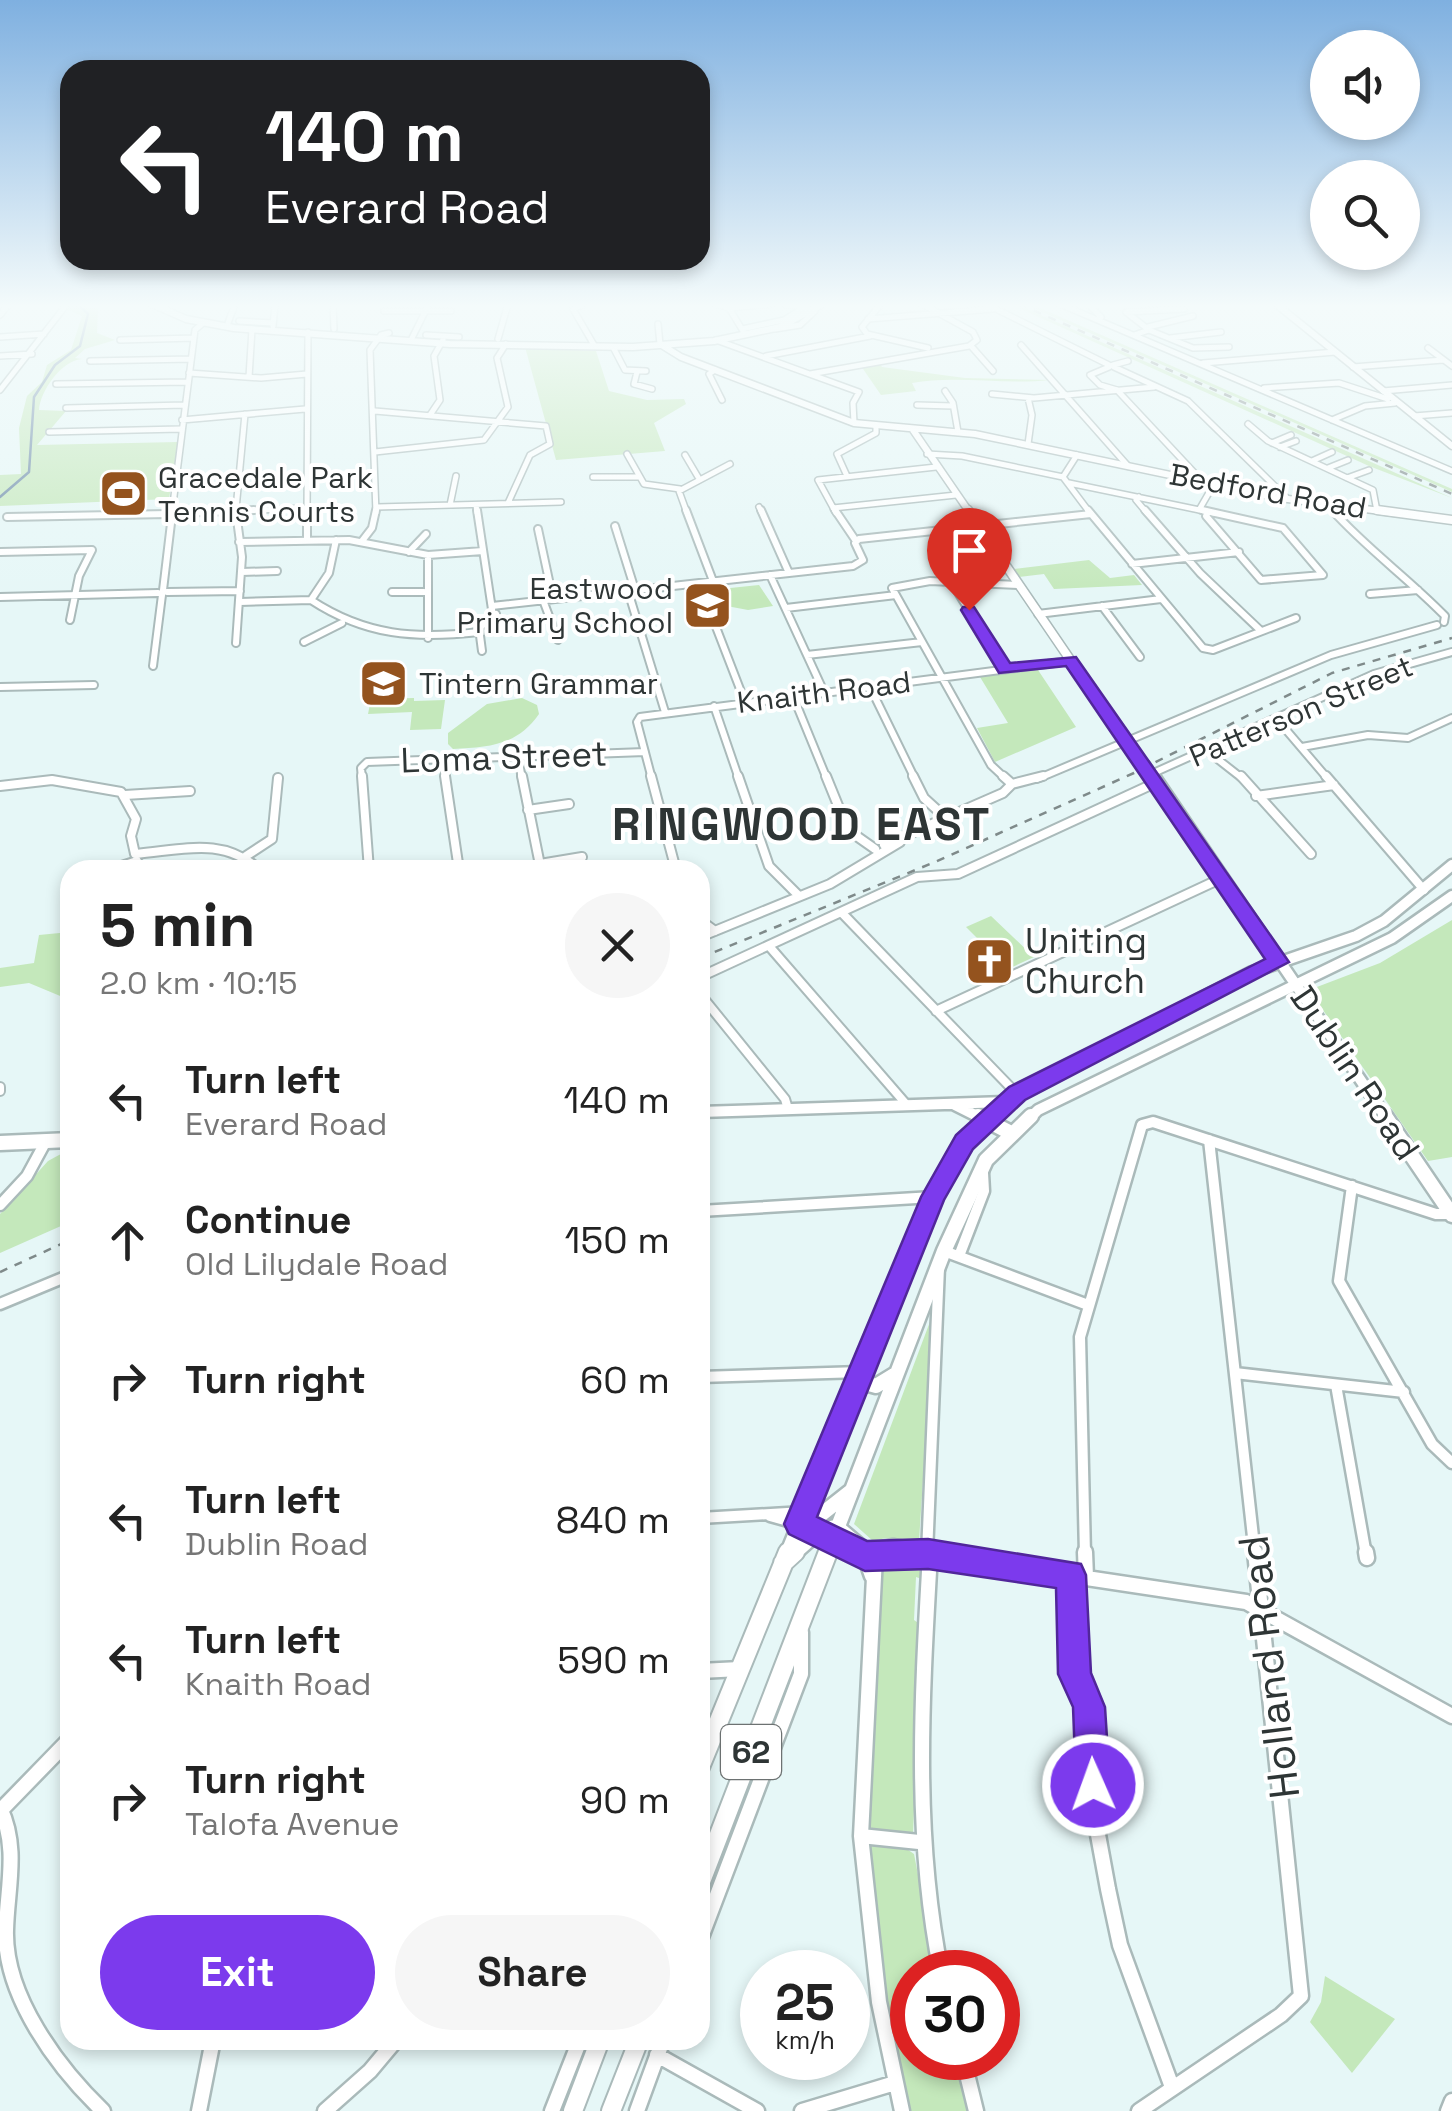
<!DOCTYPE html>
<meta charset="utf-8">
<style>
body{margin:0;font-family:"Space Grotesk",sans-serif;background:#f6f6f6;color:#222;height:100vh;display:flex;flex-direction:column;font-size:38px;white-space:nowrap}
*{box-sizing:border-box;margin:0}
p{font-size:32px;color:#767676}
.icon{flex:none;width:55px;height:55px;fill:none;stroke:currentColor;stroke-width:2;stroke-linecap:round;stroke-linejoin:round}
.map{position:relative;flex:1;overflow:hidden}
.panel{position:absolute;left:60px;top:860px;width:650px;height:1190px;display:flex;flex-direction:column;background:#fff;border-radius:30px;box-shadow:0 5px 15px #0003}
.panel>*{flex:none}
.top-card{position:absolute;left:60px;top:60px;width:650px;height:210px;border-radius:30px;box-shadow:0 5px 15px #0003;background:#202124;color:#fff;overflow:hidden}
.buttons{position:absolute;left:1310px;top:30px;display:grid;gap:20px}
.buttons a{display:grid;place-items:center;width:110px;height:110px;border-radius:50%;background:#fff;box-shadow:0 5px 15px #0003;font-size:50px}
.speed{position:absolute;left:740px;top:1950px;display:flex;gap:20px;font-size:50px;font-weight:700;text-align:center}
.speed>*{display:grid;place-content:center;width:130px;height:130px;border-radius:50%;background:#fff;box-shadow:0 5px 15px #0003;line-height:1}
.speed small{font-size:25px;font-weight:400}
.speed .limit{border:15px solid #d22;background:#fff;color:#111}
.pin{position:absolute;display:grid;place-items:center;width:85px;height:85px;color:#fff;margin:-102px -42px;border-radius:50% 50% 50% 0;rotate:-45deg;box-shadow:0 0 10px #0007}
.pin .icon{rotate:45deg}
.me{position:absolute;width:110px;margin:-55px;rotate:358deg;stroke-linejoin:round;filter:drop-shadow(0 0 8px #0008)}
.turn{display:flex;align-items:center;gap:35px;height:210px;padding:0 40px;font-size:45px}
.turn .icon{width:130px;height:130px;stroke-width:2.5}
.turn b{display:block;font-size:70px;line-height:85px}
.round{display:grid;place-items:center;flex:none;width:105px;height:105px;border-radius:52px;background:#f6f6f6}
.head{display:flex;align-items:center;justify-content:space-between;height:170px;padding:0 40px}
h1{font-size:60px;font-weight:800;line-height:75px}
.action{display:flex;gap:20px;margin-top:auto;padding:20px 40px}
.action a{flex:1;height:115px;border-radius:60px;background:#7c3aed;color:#fff;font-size:40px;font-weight:800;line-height:115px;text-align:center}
.action a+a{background:#f6f6f6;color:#222}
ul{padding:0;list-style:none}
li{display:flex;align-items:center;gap:30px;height:140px;padding:0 40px}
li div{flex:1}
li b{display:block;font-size:38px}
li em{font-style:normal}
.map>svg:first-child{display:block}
.green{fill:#c4e8bb}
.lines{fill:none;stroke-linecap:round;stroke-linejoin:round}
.stream{stroke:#6887a5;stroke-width:2.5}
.minor-far4-casing{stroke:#aababa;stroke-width:8}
.minor-far3-casing{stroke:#aababa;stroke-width:10}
.minor-far2-casing{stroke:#aababa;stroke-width:12}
.minor-far1-casing{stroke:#aababa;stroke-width:15}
.minor-casing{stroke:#aababa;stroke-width:19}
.major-far4-casing{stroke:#aababa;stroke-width:9}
.major-far3-casing{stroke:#aababa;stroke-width:11}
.major-far2-casing{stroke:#aababa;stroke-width:15}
.major-far1-casing{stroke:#aababa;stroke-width:19}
.major-casing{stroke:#aababa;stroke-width:22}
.minor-far4{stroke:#fff;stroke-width:5}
.minor-far3{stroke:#fff;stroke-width:6}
.minor-far2{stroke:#fff;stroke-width:8}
.minor-far1{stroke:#fff;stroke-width:10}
.minor{stroke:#fff;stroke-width:14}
.major-far4{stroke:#fff;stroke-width:6}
.major-far3{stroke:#fff;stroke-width:8}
.major-far2{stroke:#fff;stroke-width:10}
.major-far1{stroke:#fff;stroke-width:14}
.major{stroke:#fff;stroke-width:18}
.rail{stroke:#7f8a8a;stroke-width:2.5;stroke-dasharray:8 8;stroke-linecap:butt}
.major-bridge-casing{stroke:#aababa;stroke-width:11;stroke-linecap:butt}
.major-bridge{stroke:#fff;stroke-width:8}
.route{fill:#7c3aed;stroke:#51269a;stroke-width:2.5}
.labels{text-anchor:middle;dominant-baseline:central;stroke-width:8;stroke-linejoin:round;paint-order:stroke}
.far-poi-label{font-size:30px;fill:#2e3535;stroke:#fff;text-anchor:start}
.far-street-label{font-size:30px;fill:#2e3535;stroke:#fff}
.shield{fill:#fff;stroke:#6d7272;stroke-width:2.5}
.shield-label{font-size:32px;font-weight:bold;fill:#2e3535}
.street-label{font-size:35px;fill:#2e3535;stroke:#fff}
.poi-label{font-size:35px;fill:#2e3535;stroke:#fff;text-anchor:start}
.near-street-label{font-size:42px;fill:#2e3535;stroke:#fff}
.district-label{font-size:45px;font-weight:bold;letter-spacing:2.5px;fill:#2e3535;stroke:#fff}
</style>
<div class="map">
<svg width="1452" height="2111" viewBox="0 0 1452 2111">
<rect width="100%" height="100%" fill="#e6f7f7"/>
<path class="green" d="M69,304L98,309L97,333L115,340L85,349L75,358L82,359C62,360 40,391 39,410L66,411L37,445L178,442L169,499L0,506V475L21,474L19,428L27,396L42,382L47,365L71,350L82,316L64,308Z
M991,304H1016L1452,498L1369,466L1012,305L1000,308Z
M1024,304H1031L1452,489V492Z
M525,347L596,351L609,391L647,400L684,399L686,404L654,423L665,451L556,460Z
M879,362L882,367L965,378L1050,380C1004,385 954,375 912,383L916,391L881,395L861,366Z
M1089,560L1110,578L1134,575L1142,585L1054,589L1044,574L1019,577L1014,569Z
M759,585L773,606L748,610L716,604L711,590Z
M1038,670L1076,727L995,762L977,728L1008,723L980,677Z
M414,698V701L445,700L441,729L410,730L412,712L368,714L371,699Z
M522,698L537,705L539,714C517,746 488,747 453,749L448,744V733L487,704Z
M991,916L1034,957L1008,969L966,927Z
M1452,920V1157L1428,1161L1309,990L1380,963Z
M70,932V993L65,998L29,983L0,987V968L34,963L39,935Z
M70,1149V1222L0,1253V1214L48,1161Z
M934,1311L919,1541L886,1538L873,1541L854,1524Z
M892,1559H918L922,1564V1579L916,1577L914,1620L921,1625L913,1836L868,1830L881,1563Z
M870,1844L904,1847L914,1854L937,1972H912V2058H958L971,2111H909L885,1999L866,1848Z
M1325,1976L1395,2019L1352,2073L1310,2022L1321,2002Z"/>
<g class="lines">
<path class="stream" d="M0,497L29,472L34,397L55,365L80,346L88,314L78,304"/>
<defs>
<path id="minor-far4" d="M333,304L334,329
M584,304L573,309L594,345
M716,304L729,308L771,304
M783,304L808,308
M881,304L862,327L867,334L928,348
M986,304L1109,365
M1060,304L1452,471
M1088,304L1101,317L1097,319
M729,308L743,331
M384,311H451
M0,315L9,304
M868,319L993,309
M239,321L273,323
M228,323L235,304
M658,324L660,344
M273,326L275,305
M1148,327L1193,316
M742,329L784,320L806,306
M775,329L800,325L815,311
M1149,330L1126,312L1184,309
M426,335L459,337
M1134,335L1149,330L1193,348L1229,347
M0,337L44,334
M412,338L429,304
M1170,338L1221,332
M498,339L508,304
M120,340L194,338
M716,340L859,392L853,403L854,423
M1021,345L1128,466
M971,346L993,371
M1428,348L1452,366
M614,349L625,370L646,371
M0,356L32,354
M766,356L870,336
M90,361L191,359
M1203,363L1335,352
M1113,365L1128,361
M1109,367L1090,375L1100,385L1117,390L1203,482
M1114,367L1188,401L1288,499
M1353,367L1443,360
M715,370L709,374L722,400
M637,372L634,384L652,389
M189,373L261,378L307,374
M810,374L969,346L977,340L973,332L922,304
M249,377L252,329
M56,384L187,382
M1264,388L1339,383L1388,399
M0,390L67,304
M945,391L953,403L958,432
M1383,391L1452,385
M992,394L1034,398L1154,387
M1028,398L1032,415L1028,444
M917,405L953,406
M66,408L184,405
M375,411L546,426L550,444L530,455L508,503
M430,415L440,400L434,356L443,340
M1414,416L1452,413
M182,420L305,409
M1332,420L1365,406L1395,403
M1248,424L1268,441L1373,490L1377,511
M49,432L180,429
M1272,443L1291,435
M1280,447L1296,441
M375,452L484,440L508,407L497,358L506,344
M627,454L644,484L680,489
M927,454L962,456L1063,477
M685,455L698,477
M1077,455L1063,477L1090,513
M1312,461L1332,452
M1328,468L1348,460
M847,476L837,454L876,433V427
M593,477H638
M1347,478L1369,470
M1069,483L1214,513
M1139,497L1136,500L1147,513
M450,505L456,476
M476,505L477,513
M1327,505L1334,513
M377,507L561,502
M759,507L762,513
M833,508L956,495
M236,509L245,414
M1199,510L1214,484
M240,511L305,508
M172,512L195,330L203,323
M180,513L233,511
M307,513L308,332
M376,513L370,350L381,335L389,333
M687,513L679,491L730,464
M836,513L818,480L936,467"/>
<path id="minor-far3" d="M477,510L493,616
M686,510L713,581
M761,510L789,573
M835,510L856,541
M1088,510L1203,648L1213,650L1296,618
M1145,510L1200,573L1260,630
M1202,510L1283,528L1323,575L1261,580L1206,516L1208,512
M1332,510C1367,549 1408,578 1445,616L1444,622
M240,511L254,510
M236,512L242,557L236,643
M176,513L233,511
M7,517L168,514
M615,526L635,590
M538,529L553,599
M307,540V510
M336,540L329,573L311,600C366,636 415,639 479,632
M362,541L372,528L376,510
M239,542L349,540L428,555L483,551
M0,552L92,550L79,576L70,620
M409,552L426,534
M428,555V638
M1132,564L1239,552
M242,572L277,571
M770,575L824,692
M952,583L1005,669
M163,590L172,515
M628,591L665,712
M167,592L240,591
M392,592H424
M1370,594L1418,590
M0,597L158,593
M543,600L558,640
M240,602L311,600
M492,606L853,566L863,560L855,543L859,539L1091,514
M1102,606L1140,657
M786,608L896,595
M1038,614L1161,599
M716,627L745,702
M304,642L342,623
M482,651L479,628L496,614
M807,655L922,642
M153,666L162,595
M0,687L94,685
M870,687L915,779
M793,696L827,779
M714,706L739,779
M1276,718L1328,779
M1302,747L1368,735L1408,738L1452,718
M1206,750L1243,779
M518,757L522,779
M443,759L446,779
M1149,775L1374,674L1452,652
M362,779L361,768L367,762L645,752
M652,779L637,722L640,717L1070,661
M1006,779L991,765L892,588L930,581L1018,585
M1037,779L1331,655L1437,625"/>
<path id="minor-far2" d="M362,776L369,870
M445,776L459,870
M522,776L541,870
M651,776L676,870
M738,776L769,866L798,895
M826,776L848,830L875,849
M913,776L924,798L946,818
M1003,776L1012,784
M1241,776L1311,854
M1326,776L1424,890
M0,786L52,780L121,792L136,819L131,836L135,854C183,850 222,836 260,870
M125,795L190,791
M1256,796L1334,785
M528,810L569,804
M884,845L1003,793L1012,784L1043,776
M246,856L272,839L278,778
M540,864L582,857
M109,870L137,861
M842,913L1017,1094
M700,920L715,931
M700,937L830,884L900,842
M769,946L906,1104
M700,977L917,877L958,874L1155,783
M700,994L785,1099L788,1109
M936,1011L1222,878
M0,1087V1091"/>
<path id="minor-far1" d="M1209,1140L1255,1555
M1352,1186L1339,1281L1432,1444L1452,1463
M0,1205L27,1176L46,1141
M700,1211L933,1197
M944,1251L1088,1305
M959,1256L984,1191L983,1173
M0,1304L70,1275
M1235,1373L1404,1392
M700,1377L861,1372
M1336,1385L1366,1555
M770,1516L799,1524
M700,1518L804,1512
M839,1526L873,1555
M833,1538L862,1555
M869,1549L893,1545L916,1549
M927,1554L939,1267
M910,1555H931
M1085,1555L1080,1337L1142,1125L1153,1122L1436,1214H1452"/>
<path id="minor" d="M858,1552L865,1556L872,1576
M871,1552L875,1557L861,1836L879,2002L902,2111
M1085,1552L1086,1577
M1366,1552L1367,1558
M930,1554C922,1695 913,1833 941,1972
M865,1556L927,1554L1246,1602L1452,1716
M1071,1575L1074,1673L1089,1707L1094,1813L1108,1889L1120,1945L1172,2087
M700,1671L740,1669
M0,1808C19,1848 7,1888 6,1930C4,1996 58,2068 103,2111
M0,1811L70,1739
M861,1836L919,1842
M700,1940L801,1674V1632
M657,2055L757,2111
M963,2058L976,2111
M199,2111L213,2040
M325,2111L370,2071L396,2040
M552,2111L580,2040
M637,2111L663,2040
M802,2111L895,2083
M1139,2111L1281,2015L1301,1996L1255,1552
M1448,2111L1452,2101"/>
<path id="major-far4" d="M152,304L186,319L234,328L450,344L633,347L714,341L780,327L822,304
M1276,304L1452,446
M660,344L681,357L854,423L975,434L1280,498L1396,513
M913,430L970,513"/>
<path id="major-far3" d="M968,510L1142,765
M1377,510L1452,520
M1149,769L1156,779"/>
<path id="major-far2" d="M1154,776L1387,1119
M955,1105L983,1119
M700,1112L1005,1102
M990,1119L1017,1094L1252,972L1356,936L1384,921L1452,865
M1029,1119L1038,1110L1392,938L1452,896"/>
<path id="major-far1" d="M978,1116L1011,1133
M1385,1116L1452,1215
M0,1143L70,1140
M858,1381L876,1386L894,1375
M799,1524L818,1517L851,1491
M787,1555L933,1197L965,1142L993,1116
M792,1555L819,1531L839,1526
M827,1555L944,1251L986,1160L1031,1116"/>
<path id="major" d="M783,1563L795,1552
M700,1767L788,1552
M700,1884L828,1552
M573,2111L600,2040
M611,2111L639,2040"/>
</defs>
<use href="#minor-far4" class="minor-far4-casing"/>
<use href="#minor-far3" class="minor-far3-casing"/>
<use href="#minor-far2" class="minor-far2-casing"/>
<use href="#minor-far1" class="minor-far1-casing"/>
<use href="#minor" class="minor-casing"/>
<use href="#major-far4" class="major-far4-casing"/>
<use href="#major-far3" class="major-far3-casing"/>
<use href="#major-far2" class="major-far2-casing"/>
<use href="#major-far1" class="major-far1-casing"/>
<use href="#major" class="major-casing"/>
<use href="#minor-far4" class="minor-far4"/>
<use href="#minor-far3" class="minor-far3"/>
<use href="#minor-far2" class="minor-far2"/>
<use href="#minor-far1" class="minor-far1"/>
<use href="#minor" class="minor"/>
<use href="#major-far4" class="major-far4"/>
<use href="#major-far3" class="major-far3"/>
<use href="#major-far2" class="major-far2"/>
<use href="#major-far1" class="major-far1"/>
<use href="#major" class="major"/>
<path class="rail" d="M1019,304L1452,494
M700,958L935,862L1134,773L1332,673L1452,638
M0,1272L70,1240"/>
<defs>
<path id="major-bridge" d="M1145,763L1149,769"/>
</defs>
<use href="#major-bridge" class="major-bridge-casing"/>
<use href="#major-bridge" class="major-bridge"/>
</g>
<linearGradient id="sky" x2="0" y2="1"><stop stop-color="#7fb0e0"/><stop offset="0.51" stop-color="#f4fbfb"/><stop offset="1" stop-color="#f4fbfb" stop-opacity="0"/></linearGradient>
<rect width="1452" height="600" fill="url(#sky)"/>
<path class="route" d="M963,607H974L1010,663L1076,657L1289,962L1025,1100L973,1149L944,1200L817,1517L867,1541L928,1539L1081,1564L1086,1575L1091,1673L1105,1707L1110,1785L1105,1797L1093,1802L1081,1797L1076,1785L1073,1707L1058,1674L1056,1588L928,1569L865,1571L789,1534L784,1524L921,1197L956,1135L1009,1087L1265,959L1066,666L999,673L961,610Z"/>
<defs>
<symbol id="stadium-square" viewBox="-11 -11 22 22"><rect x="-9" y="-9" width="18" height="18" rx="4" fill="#94531e" stroke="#fff"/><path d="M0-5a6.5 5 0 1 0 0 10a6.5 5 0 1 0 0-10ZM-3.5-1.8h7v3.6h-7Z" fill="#fff"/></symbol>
<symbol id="school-square" viewBox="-11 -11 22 22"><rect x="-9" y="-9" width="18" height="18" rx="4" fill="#94531e" stroke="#fff"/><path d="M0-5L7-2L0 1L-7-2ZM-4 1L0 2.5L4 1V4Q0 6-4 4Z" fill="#fff"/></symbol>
<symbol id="church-square" viewBox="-11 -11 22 22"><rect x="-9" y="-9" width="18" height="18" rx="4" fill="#94531e" stroke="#fff"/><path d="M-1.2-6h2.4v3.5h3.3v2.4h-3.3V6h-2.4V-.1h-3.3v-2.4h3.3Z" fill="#fff"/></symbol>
</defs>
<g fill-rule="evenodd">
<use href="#stadium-square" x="96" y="466" width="55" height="55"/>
<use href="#school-square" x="680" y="578" width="55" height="55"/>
<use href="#school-square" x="356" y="656" width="55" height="55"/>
<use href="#church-square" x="962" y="934" width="55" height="55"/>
</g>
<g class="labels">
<g class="far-poi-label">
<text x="158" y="477">Gracedale Park<tspan x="158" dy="34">Tennis Courts</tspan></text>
<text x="673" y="588" text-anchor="end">Eastwood<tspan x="673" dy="34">Primary School</tspan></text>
<text x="419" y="683">Tintern Grammar</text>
</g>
<g class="far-street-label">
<text transform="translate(1268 491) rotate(10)">Bedford Road</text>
<text transform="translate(824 692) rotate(-7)">Knaith Road</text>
<text transform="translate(1301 711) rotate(-23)">Patterson Street</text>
</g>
<rect class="shield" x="721" y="1725" width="60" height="54" rx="8"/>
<g class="shield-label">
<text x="751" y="1752">62</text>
</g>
<g class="street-label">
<text transform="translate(504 757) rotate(-2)">Loma Street</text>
<text transform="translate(1355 1073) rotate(56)">Dublin Road</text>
</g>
<g class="poi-label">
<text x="1025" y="941">Uniting<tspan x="1025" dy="40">Church</tspan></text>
</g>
<g class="near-street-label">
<text transform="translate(1269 1667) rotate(-97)">Holland Road</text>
</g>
<g class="district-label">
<text x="802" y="824">RINGWOOD EAST</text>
</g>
</g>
</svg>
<div class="buttons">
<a><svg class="icon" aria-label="sound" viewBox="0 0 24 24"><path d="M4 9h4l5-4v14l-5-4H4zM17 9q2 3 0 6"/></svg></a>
<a><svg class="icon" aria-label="search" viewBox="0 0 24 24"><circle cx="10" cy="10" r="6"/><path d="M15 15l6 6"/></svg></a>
</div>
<div class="speed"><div>25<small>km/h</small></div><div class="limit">30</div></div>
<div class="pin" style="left:969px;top:610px;background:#d93025"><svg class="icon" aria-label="arrive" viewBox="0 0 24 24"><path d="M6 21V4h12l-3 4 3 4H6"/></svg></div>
<svg class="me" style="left:1093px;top:1785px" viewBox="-20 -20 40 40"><circle r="17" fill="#7c3aed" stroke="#fff" stroke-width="3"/><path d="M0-11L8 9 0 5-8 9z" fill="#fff"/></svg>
<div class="top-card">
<div class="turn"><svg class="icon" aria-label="left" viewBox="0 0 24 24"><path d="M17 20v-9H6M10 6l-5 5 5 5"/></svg><div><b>140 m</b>Everard Road</div></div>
</div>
<section class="panel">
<div class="head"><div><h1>5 min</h1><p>2.0 km · 10:15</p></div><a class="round"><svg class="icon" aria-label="close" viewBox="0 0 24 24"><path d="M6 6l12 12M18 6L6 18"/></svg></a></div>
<ul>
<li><svg class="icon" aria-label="left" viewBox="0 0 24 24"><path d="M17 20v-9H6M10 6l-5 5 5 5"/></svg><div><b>Turn left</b><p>Everard Road</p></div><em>140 m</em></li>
<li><svg class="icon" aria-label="ahead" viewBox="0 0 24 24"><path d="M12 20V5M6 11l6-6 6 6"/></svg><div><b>Continue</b><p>Old Lilydale Road</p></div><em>150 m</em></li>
<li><svg class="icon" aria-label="right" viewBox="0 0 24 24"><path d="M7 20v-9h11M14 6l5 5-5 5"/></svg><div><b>Turn right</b></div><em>60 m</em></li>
<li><svg class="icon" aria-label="left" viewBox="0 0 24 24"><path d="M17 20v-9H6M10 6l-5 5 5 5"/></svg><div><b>Turn left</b><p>Dublin Road</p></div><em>840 m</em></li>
<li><svg class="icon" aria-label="left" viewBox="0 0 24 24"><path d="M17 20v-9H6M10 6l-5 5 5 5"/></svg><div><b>Turn left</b><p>Knaith Road</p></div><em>590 m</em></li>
<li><svg class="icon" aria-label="right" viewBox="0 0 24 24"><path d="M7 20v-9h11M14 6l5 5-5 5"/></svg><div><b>Turn right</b><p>Talofa Avenue</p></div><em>90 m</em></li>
</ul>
<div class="action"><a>Exit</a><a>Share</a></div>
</section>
</div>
